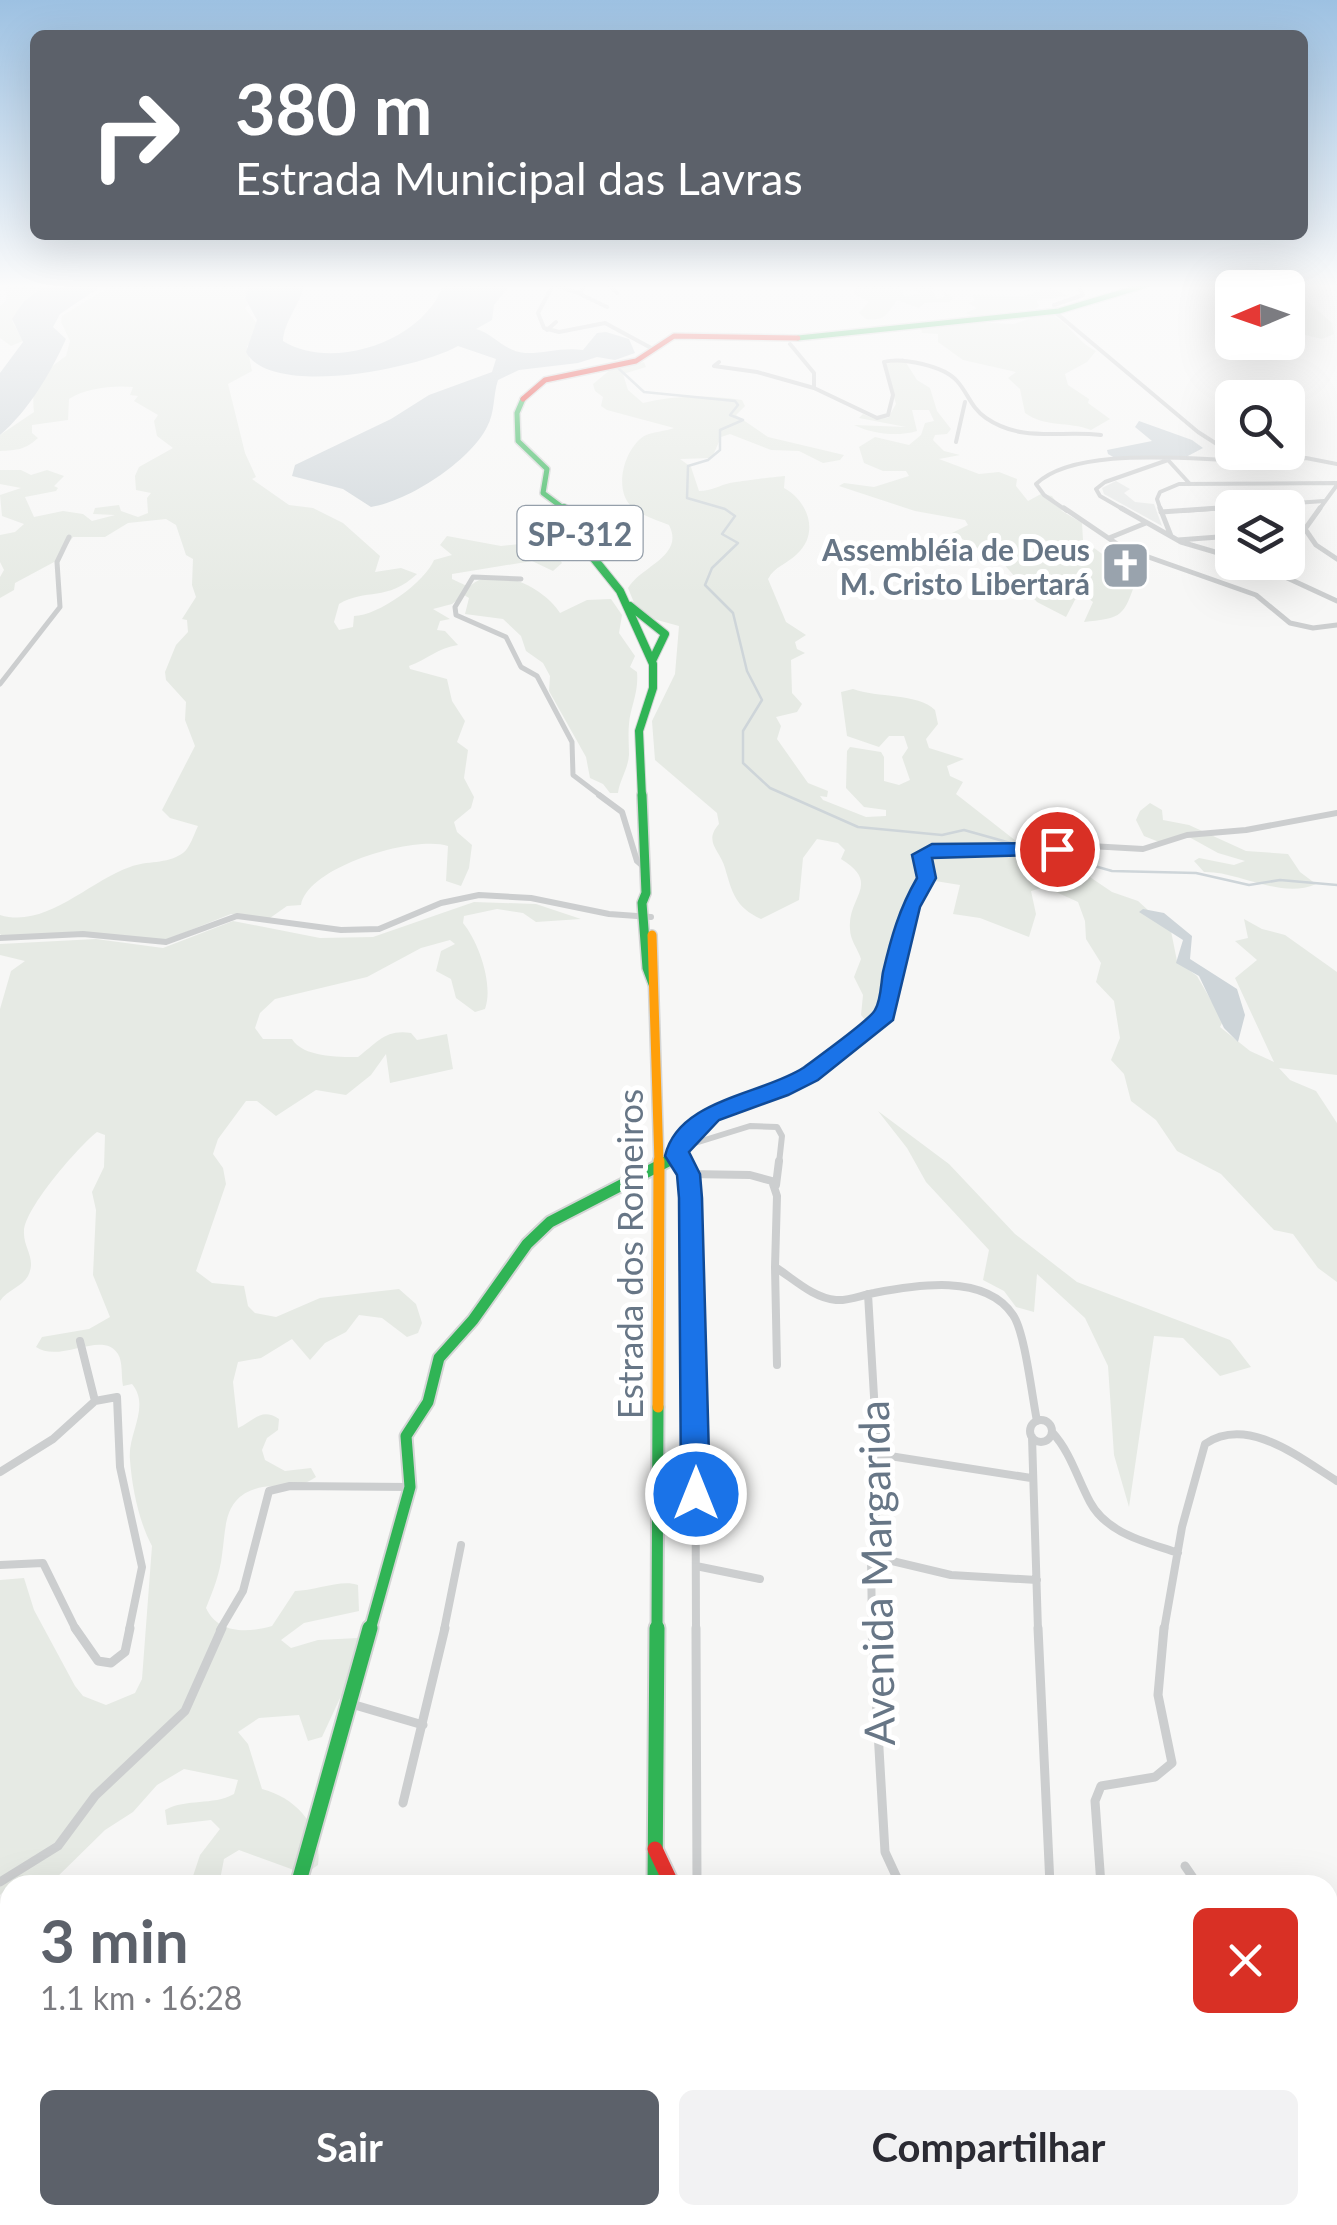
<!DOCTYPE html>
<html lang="pt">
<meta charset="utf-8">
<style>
body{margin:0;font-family:Lato,sans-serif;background:#f2f2f3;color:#2b2b33;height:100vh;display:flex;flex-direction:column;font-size:38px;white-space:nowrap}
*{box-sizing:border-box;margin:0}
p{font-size:32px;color:#7c7c81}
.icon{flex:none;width:55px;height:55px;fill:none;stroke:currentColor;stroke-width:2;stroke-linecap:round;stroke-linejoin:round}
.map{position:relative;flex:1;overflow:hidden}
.details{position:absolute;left:0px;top:1875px;width:1338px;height:350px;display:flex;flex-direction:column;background:#fff;border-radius:30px 30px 0 0;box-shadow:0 10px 40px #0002}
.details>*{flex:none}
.guide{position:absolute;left:30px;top:30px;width:1278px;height:210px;border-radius:15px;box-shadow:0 10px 40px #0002;background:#5c616a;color:#fff;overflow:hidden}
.needle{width:65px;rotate:268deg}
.buttons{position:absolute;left:1215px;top:270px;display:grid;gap:20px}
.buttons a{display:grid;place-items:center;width:90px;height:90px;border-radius:15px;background:#fff;box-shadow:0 10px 40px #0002;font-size:50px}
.pin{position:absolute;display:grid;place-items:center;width:85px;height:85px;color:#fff;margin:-42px;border:5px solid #fff;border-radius:50%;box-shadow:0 2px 10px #0007}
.me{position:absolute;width:110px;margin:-55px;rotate:0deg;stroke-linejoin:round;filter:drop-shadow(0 0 8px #0008)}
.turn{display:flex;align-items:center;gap:35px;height:210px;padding:0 40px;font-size:45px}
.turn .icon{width:130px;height:130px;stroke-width:2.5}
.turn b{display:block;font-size:70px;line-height:85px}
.round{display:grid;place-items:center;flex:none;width:105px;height:105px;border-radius:15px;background:#f2f2f3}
.overview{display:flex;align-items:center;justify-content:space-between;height:170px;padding:0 40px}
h1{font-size:60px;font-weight:700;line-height:75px;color:#5c616a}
.cta{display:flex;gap:20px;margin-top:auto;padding:20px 40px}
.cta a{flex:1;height:115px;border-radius:15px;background:#5c616a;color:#fff;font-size:40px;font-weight:700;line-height:115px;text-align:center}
.cta a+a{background:#f2f2f3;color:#2b2b33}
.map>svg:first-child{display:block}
.built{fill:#e7e9e8}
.green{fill:#e6eae4}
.water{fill:#ced5d9}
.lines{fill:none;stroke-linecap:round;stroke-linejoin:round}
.stream{stroke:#ced5d9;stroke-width:2.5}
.fast-far4-casing{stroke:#d4d5d5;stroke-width:8}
.fast-far3-casing{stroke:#d4d5d5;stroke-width:10}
.fast-far2-casing{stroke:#d4d5d5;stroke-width:12}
.fast-far1-casing{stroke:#d4d5d5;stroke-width:15}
.fast-casing{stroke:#d4d5d5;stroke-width:19}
.slow-far2-casing{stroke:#d4d5d5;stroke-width:12}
.slow-far1-casing{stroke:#d4d5d5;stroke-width:15}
.slow-casing{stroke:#d4d5d5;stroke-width:19}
.jam-far1-casing{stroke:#d4d5d5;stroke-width:8}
.jam-casing{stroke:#d4d5d5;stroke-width:19}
.street-far4{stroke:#cccecf;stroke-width:4}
.street-far3{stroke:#cccecf;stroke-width:5}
.street-far2{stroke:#cccecf;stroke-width:6}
.street-far1{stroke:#cccecf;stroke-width:8}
.street{stroke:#cccecf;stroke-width:9}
.fast-far4{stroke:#30b455;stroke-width:5}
.fast-far3{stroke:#30b455;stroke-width:8}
.fast-far2{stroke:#30b455;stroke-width:9}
.fast-far1{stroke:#30b455;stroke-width:11}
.fast{stroke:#30b455;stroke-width:15}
.slow-far2{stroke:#ff9f0a;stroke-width:9}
.slow-far1{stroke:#ff9f0a;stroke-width:11}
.slow{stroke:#ff9f0a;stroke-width:15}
.jam-far1{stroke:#e5322d;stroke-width:5}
.jam{stroke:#e5322d;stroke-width:15}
.route{fill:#1a73e8;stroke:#114b97;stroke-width:2.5}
.labels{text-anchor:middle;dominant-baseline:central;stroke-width:10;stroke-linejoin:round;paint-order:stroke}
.far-poi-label{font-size:30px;font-weight:bold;fill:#677686;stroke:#fff;text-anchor:end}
.shield{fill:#fff;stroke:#959faa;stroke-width:2.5}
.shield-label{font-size:32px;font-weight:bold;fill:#677686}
.street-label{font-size:35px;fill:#677686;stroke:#fff}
.near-street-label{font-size:42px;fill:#677686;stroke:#fff}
</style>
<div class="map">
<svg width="1337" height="2225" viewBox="0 0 1337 2225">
<rect width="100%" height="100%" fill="#f7f7f6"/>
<path class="built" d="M1116,481L1130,489L1124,493L1135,502L1154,504L1162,526L1104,494L1102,488Z"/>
<path class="green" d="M6,285H57L24,300L12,321L23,341L11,346L0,338V306L6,300Z
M112,285H253L243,298L251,302L245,308L261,329L258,338L247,346L252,371L228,384L245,453L256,477L252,479L289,505L313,508L343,523L380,556L375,572L401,568L417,574C387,602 366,588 339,604L334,622L339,630L353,627L354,616C378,616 425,582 434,560L452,555L440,545L447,536L501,546L548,541L562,563L553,571L532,561L452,574V579L469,587C495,562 545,588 560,613L587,600L611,599L622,615L619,633L635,656L630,667L637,672C639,693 630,708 629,724C628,734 629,745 629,755C628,769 620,779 618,793H610L603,784L590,778L586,757L549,691L550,676L543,663L526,651L521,636L503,619L465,614L469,598L464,595L452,604L433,609L450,619L440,621L437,630L445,631L458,645C438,648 428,659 409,666L410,669L447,679L452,701L465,721L457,742L468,750L464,778L474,797L471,808L454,822L457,832L472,845L469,868L461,886L446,881L448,846C415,835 308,866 301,905L287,906L270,918L231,914L163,941L88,934L5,938L0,934V915C46,929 89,881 130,867C147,860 166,865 183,853C190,848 194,834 198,826L170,818L162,810L195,746L185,720L186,702L166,680L165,672L176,645L188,632L187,620L182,619L196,597L192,585L193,559L186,555L176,525L166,519L128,523L105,537H73L56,561L15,583L14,590L0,598V577L4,570L0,562V535L15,532L24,524L2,516L0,495L21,488L0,484V470H21L31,475L47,470L64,476L54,486L58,488L56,491L25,497L34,517L63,511L83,514L92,521L115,515L93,514L95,508L119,505L121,511L138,517L148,513L147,498L151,493L136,490L135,476L139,467L173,448L157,436L154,421L158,415L134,401L138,396L130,395L133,387C114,385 85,388 69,399L68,420L32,425V433L38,438C25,450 17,450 0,451V435L34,412C30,382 44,372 66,356L70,341L61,322L62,316Z
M852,285H898L905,296L921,294L912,289L924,285L939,288L931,289L937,298L944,297L945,292L953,298L949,302L925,303L919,308L897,300C887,313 887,321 866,319L859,313L869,302L854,294Z
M1224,285H1289L1332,323L1334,334L1322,339L1288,331V288H1232V302L1208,290Z
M1050,288L1069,296L1036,300L1039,305L1035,309L972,316L966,313L977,308L968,303L974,301L973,295L1024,296Z
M1047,313C1069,320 1075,341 1096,351L1087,362L1065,374L1068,385L1089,399L1088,403L1110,419L1091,430C1068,421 1046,428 1025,413L1020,389L1008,378L1016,372L963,360L938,342V334L922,333L921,328L969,322L1014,324Z
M903,358L917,380L930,388L937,411L951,429L947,434L935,435L933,440L944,451L960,455L939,459L979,474L999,472L1017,479L1016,486L1028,501L1041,494L1052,496L1062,511L1082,523L1083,540L1105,556L1125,558L1115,562L1103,577L1128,580L1134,586C1123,619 1118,618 1084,622L1093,602L1084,595L1077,596L1066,617L1037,602L1002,562L952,533L968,525L965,520L915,511L839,486L844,483L874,487L909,476L906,471H883L864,463L859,447L875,437L909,445L921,435L925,423L934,421L929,410H912L917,431C897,437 873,434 854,425L906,427L859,418L863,414L875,419L888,418L896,404L885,365Z
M644,362L646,367L623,374L628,390L643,403C676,395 709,395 742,400L745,406L736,415L768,437L844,455L840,460L823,463L799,451L771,450L730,434L721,437L712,458L680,459L691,467L699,491C712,491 720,485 730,483C734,482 781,476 785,476L784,488C808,501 820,533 797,554C787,564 775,566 768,579L786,622L806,635L795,642L797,649L805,653L791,660L792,693L802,704L797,712L776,717L781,726L777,739L808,783L828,791L827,797L820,796L823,800L866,817L886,816V810L864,807L846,788L847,751L850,747L881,752L884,757V781L899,785L910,780L902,757L908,748L904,736H889L879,747L847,736L841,692L853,689C877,698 918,693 935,710L938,724L926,739L929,748L964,759L947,766L950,776L963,782L956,794L1016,841C1036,838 1051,822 1068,841L1066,852L1034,851L1036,856L1078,869L1112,892L1138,901L1171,931L1177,961L1197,976L1223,1021L1220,1027L1250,1051L1274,1062L1235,978L1257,960L1235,941L1248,938L1244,919L1262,929L1285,935L1337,972V1075L1279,1068L1290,1080L1316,1091L1337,1123V1282L1318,1268L1293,1234L1274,1230L1221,1174L1177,1151L1156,1120L1131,1101L1124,1074L1111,1060L1120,1038L1114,1001L1096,982L1101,963L1086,939L1085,921L1078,902L1045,887L1031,891L1036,914L1029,937L980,918L953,914L960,885L929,880V888L905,921L879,1014L876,1021H866L861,1015L863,995L854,977L861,959C858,949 850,940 850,929C847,897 882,884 841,859L845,850L838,843L817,839L803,858L799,900L761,919C735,907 732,892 725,868C720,850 703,842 719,824L717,813L655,760L652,721L675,674L679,626L639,615L628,588C641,566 685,556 669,525C657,520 642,516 632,507C613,490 624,449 644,436C651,432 667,431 674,428L607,410L601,406L603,397L595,391L593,384L610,370Z
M1150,803L1162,810L1163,820L1189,825L1246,851L1288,854L1300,872L1316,884C1281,900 1239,871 1204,872L1194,861L1199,858L1234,865L1245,861L1218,853L1189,837L1159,842L1144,836L1136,820L1140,811Z
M474,902L536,904L581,919L536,922L523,913L497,909L464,916L463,923C478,941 494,984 485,1009L475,1012L456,998L451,979L436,971L441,951L455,944L450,940L421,948L367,977L275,999L260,1013L255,1028L263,1039H292C303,1057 337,1057 358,1057C377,1043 385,1029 411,1033L417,1040L447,1034L453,1069L390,1083L386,1054L371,1075L346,1095L316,1090L276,1116L257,1101H246L218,1139L213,1154L223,1168L226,1184L196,1271L212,1283L244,1286L248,1306L255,1313L276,1317L320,1298L399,1289L416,1304L422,1323L418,1333L407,1337L382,1318L359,1315L346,1332L325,1343L310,1360L292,1339L261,1358L238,1362L233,1382L238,1428C254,1421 261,1407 279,1419L278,1430L267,1438L262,1450L265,1460L285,1471L311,1468L316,1477C297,1491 276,1482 255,1489C223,1499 226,1529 222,1555C220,1573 213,1591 206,1608C218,1634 247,1633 272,1626L295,1591C315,1591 341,1579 358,1585L359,1611L304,1623L281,1640L291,1648L318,1640L358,1638L363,1649L355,1690L341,1696L322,1737L308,1741L299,1715L259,1718L238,1732L248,1744L262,1789C297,1798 323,1828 318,1865L305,1874L239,1850L224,1859L219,1885H190L200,1855L220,1829L211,1820L167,1825L165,1810C187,1798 212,1806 234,1794L238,1780L184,1769L157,1785L133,1812L105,1830L49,1885H10L0,1895V1580L24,1578L34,1610L75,1686L83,1696L106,1705L135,1693L142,1679L152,1546C139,1522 132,1488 130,1460C127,1434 151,1407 132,1384L123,1386C121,1376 123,1362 118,1354C103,1329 60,1364 36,1347L42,1337L89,1329L110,1317L93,1275L96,1210L92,1192L104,1167L105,1135L97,1132C78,1147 25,1208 24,1231C23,1249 37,1258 28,1276C22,1287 7,1290 0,1301V1009L11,971L25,961L0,955V944L96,939L163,948L233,921L320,938L373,937Z
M878,1111L949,1164L1015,1234L1077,1282L1230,1340L1251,1367L1220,1376L1183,1338L1154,1336L1129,1507L1114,1455L1108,1366L1085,1318L1037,1274L1034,1312L1016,1307L1004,1291L983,1280L989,1250L926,1182L907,1148Z
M1,2103L10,2106V2215H64L62,2225H0Z
M1328,2132L1337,2136V2225H1258L1259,2215H1328Z"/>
<path class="water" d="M47,285H103L60,314L53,327L66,339C50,374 29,410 0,435V373L23,342L12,319L24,301Z
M249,285H304C300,305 284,321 283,341C332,372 424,341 443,285H506L507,289L494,305L492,320L476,329C493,333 503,351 525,353C542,354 561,347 583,350L597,333L606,332L629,339L635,353L615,360L597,357L578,363L519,370L498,380C493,395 495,413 487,427C470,461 409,501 371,507L343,489L292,476L295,465L391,419L429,395L492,372L496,359L458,346C420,368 271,399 246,352L257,320L245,298Z
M1139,421L1192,440L1203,448L1186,457L1115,458L1108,454L1107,450L1152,441L1135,427Z
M1143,909L1164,913L1192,936L1190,959L1237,989L1245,1015L1238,1042L1224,1028L1199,976L1176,963L1183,940L1139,912Z"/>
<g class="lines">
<path class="stream" d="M618,368L644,392L735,401L738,405L730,415L743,420L720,430V450L708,460L688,466L687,498L725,509L735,516L722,534L738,543L712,568L705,585L733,613L747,671L762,700L743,731V763L770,788L858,827L942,835L964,830L1021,846
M1038,850L1112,871L1196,873L1249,885L1280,880L1337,885"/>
<defs>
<path id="fast-far4" d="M798,338L1059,311L1146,285
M523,399L517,413L518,441L547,469L543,493L567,511"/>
<path id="fast-far3" d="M564,508L572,514L591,555L620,591L653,664V688L639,731L642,797
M630,606L665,634L652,661"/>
<path id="fast-far2" d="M642,795L646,893L642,903L647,968L653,984
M663,1163L677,1156"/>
<path id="fast-far1" d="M370,1630L410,1487L406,1436L428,1402L439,1358L473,1320L527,1244L550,1222L668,1161
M657,1630L658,1407"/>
<path id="fast" d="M298,1885L370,1628
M655,1885L657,1628
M646,2215V2225
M663,2215L664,2225"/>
<path id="slow-far2" d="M652,935L659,1163"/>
<path id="slow-far1" d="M658,1407L659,1161"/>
<path id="slow" d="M637,2215V2225"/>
<path id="jam-far1" d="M523,399L545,380L636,361L674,336L798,338"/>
<path id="jam" d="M655,1849L672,1885"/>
</defs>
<use href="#fast-far4" class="fast-far4-casing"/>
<use href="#fast-far3" class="fast-far3-casing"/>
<use href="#fast-far2" class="fast-far2-casing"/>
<use href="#fast-far1" class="fast-far1-casing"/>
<use href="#fast" class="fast-casing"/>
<use href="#slow-far2" class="slow-far2-casing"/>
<use href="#slow-far1" class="slow-far1-casing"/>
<use href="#slow" class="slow-casing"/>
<use href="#jam-far1" class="jam-far1-casing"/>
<use href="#jam" class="jam-casing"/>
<path class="street-far4" d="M584,285L580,294L607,307
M608,285L617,293
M579,293L553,285L538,313L544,328L559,332L605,323L653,349
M1054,305L1083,295L1078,285
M1055,312L1198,432L1234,455
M547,330L556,322
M790,344L814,373V388L877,418L888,415L893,395L884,362C902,357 944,366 957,381C968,393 971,408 986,418C1022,443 1061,430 1101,435
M719,362L714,366L757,372L814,388
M956,442L965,402
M1240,460L1306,458L1337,464
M1067,511L1044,495L1036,484C1075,447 1183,459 1235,460
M1126,511L1100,496L1096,489L1105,482L1168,460L1189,483
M1161,511L1157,499L1160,492L1179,484L1337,483
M1182,511L1324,501
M1318,511L1337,485"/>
<path class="street-far3" d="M1064,508L1123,548L1256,595L1290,623L1313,628L1337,625
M1121,508L1181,542L1232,557
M1160,508L1171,536
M1320,508L1305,529L1316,545L1337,559
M1161,512L1219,508
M1288,532L1306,531
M1109,538L1146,523
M1178,540L1232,536
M1134,554L1139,585
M1253,562L1337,601
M521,579L473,577L455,607L456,615L506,637L521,667L537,676L572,742L573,775L602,797
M0,684L60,607L57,562L69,537"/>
<path class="street-far2" d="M599,795L622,812L637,861L644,867
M0,938L83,934L166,942L237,916L341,930L379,929L441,903L479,895L531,898L609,914L651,917
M679,1148L750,1126L777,1127L782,1136L779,1163
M681,1163L678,1148L711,1114L781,1089L810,1074L885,1014L903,929L910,907L927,879L920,858L925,852L1090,846L1143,849L1187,835L1246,830L1337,813"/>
<path class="street-far1" d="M680,1161L688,1174L695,1316L696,1630
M688,1174L750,1175L772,1181L777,1196L775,1267C794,1279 813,1298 836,1300C849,1301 862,1295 874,1293C916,1285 985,1273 1013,1315C1025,1332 1032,1397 1037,1421
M776,1185L779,1161
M775,1267L777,1365
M868,1294L879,1482L871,1556L872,1630
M80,1341L95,1401
M1030 1431a11 11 0 1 1 22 0a11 11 0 1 1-22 0Z
M1052,1432C1071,1453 1077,1478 1090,1502C1107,1534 1147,1542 1178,1553
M1032,1437L1038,1630
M877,1454L1031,1478
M0,1472L53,1439L95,1401L117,1397L120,1467L142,1567L129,1630
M871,1556L951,1575L1037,1580
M0,1565L43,1563L76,1630
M696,1566L760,1579
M220,1630L243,1591L269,1491L290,1486L409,1487
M444,1630L461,1545
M1164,1630L1182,1527L1205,1444C1248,1415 1300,1458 1337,1481"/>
<path class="street" d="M75,1628L98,1661L111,1663L125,1652L130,1628
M696,1628L697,1885
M872,1628L885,1852L897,1878L911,1885
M1038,1628L1050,1885
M348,1703L423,1725
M403,1803L445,1628
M1185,1866L1198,1885
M0,1882L58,1846L95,1796L185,1711L222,1628
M1101,1885L1095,1801L1101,1786L1155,1777L1172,1763L1158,1695L1164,1628
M703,2215L704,2225
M908,2215V2225
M1064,2215V2225
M223,2225L225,2215"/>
<use href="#fast-far4" class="fast-far4"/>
<use href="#fast-far3" class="fast-far3"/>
<use href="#fast-far2" class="fast-far2"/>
<use href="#fast-far1" class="fast-far1"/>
<use href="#fast" class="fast"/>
<use href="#slow-far2" class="slow-far2"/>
<use href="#slow-far1" class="slow-far1"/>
<use href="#slow" class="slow"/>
<use href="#jam-far1" class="jam-far1"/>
<use href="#jam" class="jam"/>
</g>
<linearGradient id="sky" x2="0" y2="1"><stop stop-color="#9dc1e2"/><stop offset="0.48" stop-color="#fbfbfb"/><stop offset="1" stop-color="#fbfbfb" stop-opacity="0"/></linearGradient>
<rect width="1337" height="596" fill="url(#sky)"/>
<path class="route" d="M1057,843L1067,849L1064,854L932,858L936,878L920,907L893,1020L818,1080L788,1095L719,1120L689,1152L700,1174L702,1198L710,1494L705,1504L696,1508L686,1504L681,1494L679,1198L677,1175L665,1156C678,1099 761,1095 803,1068C815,1059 870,1020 875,1010C881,1001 881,983 883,972C891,938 899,909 917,878L912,855L932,844Z"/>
<defs>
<symbol id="church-square" viewBox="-11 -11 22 22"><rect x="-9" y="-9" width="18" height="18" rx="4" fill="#99a3ad" stroke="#fff"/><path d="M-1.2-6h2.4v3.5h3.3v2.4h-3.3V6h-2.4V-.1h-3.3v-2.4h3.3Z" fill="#fff"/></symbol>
</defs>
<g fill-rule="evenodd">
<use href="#church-square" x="1098" y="538" width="55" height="55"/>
</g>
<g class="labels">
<g class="far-poi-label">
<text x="1090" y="549">Assembléia de Deus<tspan x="1090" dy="34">M. Cristo Libertará</tspan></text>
</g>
<rect class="shield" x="517.5" y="506" width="125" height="54" rx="8"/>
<g class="shield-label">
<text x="580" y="533">SP-312</text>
</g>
<g class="street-label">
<text transform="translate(629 1254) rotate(-90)">Estrada dos Romeiros</text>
</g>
<g class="near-street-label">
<text transform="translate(876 1573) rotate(-91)">Avenida Margarida</text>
</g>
</g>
</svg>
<div class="buttons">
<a><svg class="needle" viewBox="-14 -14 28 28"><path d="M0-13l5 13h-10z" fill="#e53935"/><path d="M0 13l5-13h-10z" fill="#7c7c81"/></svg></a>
<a><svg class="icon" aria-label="search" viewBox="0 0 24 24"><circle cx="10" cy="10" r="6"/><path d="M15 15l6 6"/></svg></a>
<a><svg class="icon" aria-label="layers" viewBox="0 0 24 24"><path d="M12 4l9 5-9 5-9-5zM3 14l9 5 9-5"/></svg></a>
</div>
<div class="pin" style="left:1057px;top:849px;background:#d93025"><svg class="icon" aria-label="arrive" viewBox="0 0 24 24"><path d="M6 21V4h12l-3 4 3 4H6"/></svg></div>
<svg class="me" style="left:696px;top:1494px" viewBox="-20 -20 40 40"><circle r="17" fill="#1a73e8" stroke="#fff" stroke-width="3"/><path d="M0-11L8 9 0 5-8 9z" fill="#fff"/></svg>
<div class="guide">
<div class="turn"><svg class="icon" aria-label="right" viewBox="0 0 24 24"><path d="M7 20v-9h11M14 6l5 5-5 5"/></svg><div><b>380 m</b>Estrada Municipal das Lavras</div></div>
</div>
<section class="details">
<div class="overview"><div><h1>3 min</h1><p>1.1 km · 16:28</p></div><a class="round" style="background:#d93025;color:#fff"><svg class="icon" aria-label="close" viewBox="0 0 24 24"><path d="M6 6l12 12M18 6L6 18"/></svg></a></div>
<div class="cta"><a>Sair</a><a>Compartilhar</a></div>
</section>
</div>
